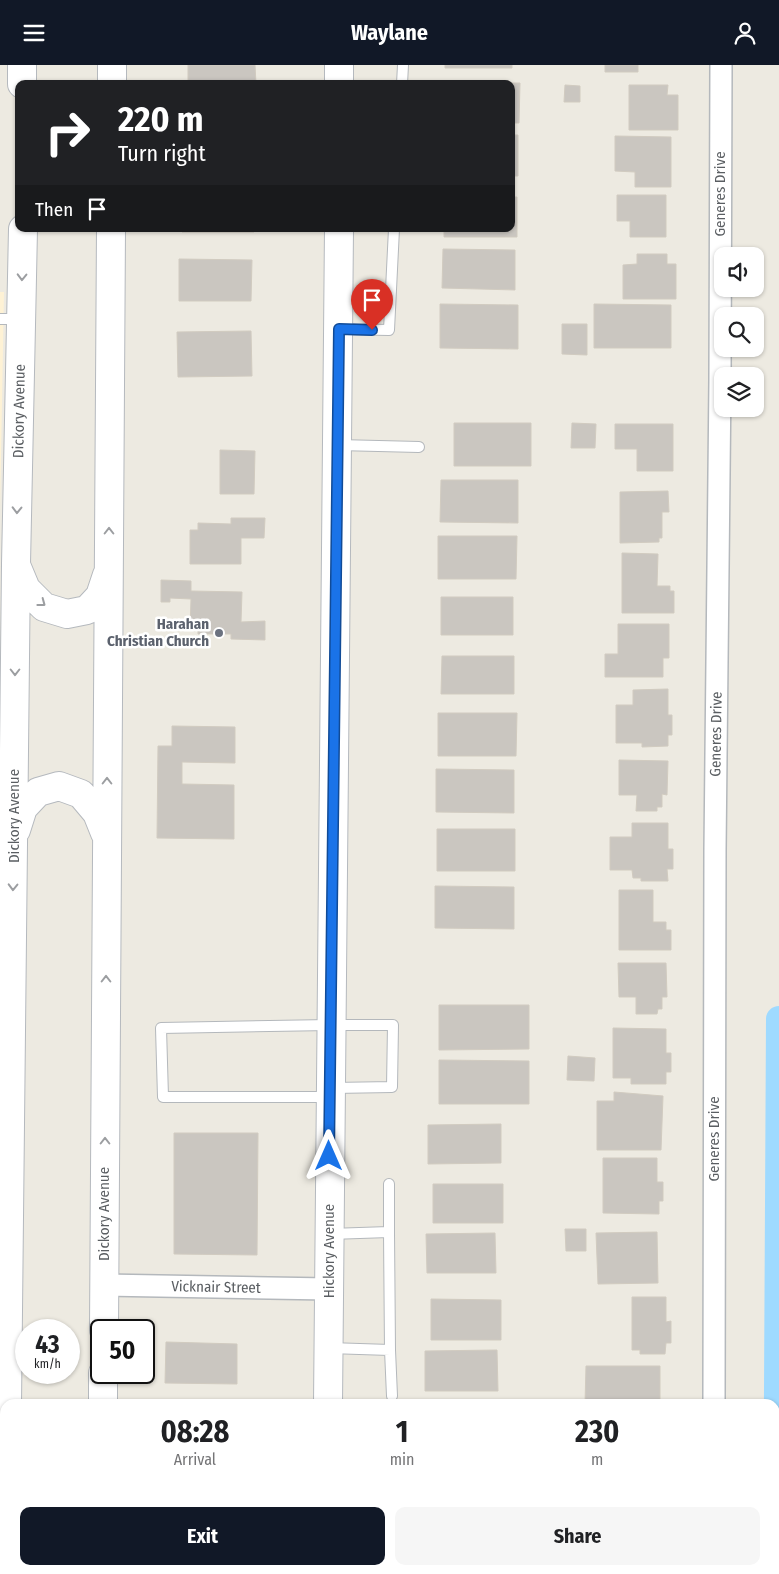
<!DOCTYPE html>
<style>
body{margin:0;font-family:"Fira Sans Condensed",sans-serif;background:#f6f6f6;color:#202124;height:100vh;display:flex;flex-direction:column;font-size:19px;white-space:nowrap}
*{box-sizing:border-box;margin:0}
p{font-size:16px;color:#757577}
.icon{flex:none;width:28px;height:28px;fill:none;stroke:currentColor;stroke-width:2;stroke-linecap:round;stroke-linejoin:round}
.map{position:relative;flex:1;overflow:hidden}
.panel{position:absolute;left:0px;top:1334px;width:780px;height:176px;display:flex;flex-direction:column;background:#fff;border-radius:15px 15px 0 0;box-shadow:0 1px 4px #0004}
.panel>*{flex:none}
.guide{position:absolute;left:15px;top:15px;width:500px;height:152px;border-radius:10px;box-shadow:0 1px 4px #0004;background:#202124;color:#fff;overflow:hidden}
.buttons{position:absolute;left:714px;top:182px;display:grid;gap:10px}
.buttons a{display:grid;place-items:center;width:50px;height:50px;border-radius:10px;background:#fff;box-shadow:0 1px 4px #0004;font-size:25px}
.speed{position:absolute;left:15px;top:1254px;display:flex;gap:10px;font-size:25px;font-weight:700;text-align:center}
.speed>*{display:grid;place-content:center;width:65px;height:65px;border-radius:50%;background:#fff;box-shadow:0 1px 4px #0004;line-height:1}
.speed small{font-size:12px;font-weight:400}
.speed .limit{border:2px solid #111;border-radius:8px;background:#fff;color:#111}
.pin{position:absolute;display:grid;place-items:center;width:42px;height:42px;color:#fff;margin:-51px -21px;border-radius:50% 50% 50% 0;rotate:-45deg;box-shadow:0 0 5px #0007}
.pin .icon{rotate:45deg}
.me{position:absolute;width:55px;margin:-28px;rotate:0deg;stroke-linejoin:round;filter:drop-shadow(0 0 4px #0008)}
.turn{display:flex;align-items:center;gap:18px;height:105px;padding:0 20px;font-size:22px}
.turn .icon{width:65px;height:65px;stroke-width:2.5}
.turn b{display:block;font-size:35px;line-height:42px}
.then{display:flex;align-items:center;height:48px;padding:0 20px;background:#0003;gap:10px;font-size:19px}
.eta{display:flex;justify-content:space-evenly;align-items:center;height:85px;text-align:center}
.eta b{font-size:30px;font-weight:700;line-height:35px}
.action{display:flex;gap:10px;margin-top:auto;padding:10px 20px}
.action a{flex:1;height:58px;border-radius:10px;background:#111827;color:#fff;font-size:20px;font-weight:700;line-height:58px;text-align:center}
.action a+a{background:#f6f6f6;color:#202124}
header{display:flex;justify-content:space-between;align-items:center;height:65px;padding:0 20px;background:#111827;color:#fff;font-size:22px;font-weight:700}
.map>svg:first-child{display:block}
.commercial{fill:#fef2d5}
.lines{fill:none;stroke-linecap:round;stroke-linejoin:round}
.canal{stroke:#9fdaff;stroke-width:26}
.building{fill:#cac6c0;stroke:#d1cbc0}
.lane-casing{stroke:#b4b8bc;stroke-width:12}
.street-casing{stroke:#b4b8bc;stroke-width:24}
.secondary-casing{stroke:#b5b9be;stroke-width:30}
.lane{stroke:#fff;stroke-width:10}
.street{stroke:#fff;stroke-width:21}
.secondary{stroke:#fff;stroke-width:28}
.oneway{stroke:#9c9ea1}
.route-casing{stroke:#114b97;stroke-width:12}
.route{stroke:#1a73e8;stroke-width:9}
.worship-dot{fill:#6b7280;stroke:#fff;stroke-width:2}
.labels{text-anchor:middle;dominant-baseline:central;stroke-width:5;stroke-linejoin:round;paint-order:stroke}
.street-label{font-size:15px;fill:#5a5e62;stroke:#fff}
.worship-label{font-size:15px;font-weight:bold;fill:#5b616d;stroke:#fff;text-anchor:end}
</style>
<header><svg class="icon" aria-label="menu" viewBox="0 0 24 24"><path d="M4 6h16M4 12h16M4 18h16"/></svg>Waylane<svg class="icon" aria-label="person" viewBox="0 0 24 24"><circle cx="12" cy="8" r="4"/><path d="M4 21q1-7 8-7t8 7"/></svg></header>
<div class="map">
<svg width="779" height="1509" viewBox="0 0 779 1509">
<rect width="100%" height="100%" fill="#edeae1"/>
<path class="commercial" d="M0,227H4L0,446Z"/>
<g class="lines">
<path class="canal" d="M776,1509L779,954"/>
</g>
<path class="building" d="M188,0H255L256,19H188Z
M445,0H512V3H445Z
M605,0H638V7H605Z
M446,18H520L519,58H511V19Z
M565,20L580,21V37H564Z
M629,20H668L667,30H678V65H629Z
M511,70H518V111H511Z
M615,71L671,72V122H635V107L615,106Z
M617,130H666V172H630V156H617Z
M511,132H517V172H444V164H511Z
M182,164H254V167H182Z
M443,184L515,185V225L442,223Z
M637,189H667V199H676V234H623V200L637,199Z
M179,194L252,195L251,236H179Z
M440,239L518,240V284L440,283Z
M594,239L671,240V283H594Z
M562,259H587V290L562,289Z
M251,266L252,311L178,312L177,267Z
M454,358H531V401H454Z
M572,358L596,359L595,383H571Z
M615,359H673V406H637V384H615Z
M220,385L255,386L254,429H220Z
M441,415H518V458L440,457Z
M668,426L669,447H662V473H659V477L620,478V427Z
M231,453H265L264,473H241V499H190V465H198V458L231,459Z
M438,471H517L516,514H438Z
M622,488L658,489L657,521H670V526H674V548H622Z
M161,515L191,516V526L242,527L241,557L265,556V575L231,574V569H198V564H190L191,534L170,533V537H161Z
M441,532H513V570H441Z
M618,559H669V593H663V612H605V589H618Z
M442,591H514V629H441Z
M668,624V650H672V670H668V681L642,682V678H616V640H633V625Z
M438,648H517L516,691H438Z
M172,661L235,662V698L182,697V719L234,720V774L157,773L158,681H172Z
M619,695L668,696L667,730L662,729V742H657V746H636L637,730H619Z
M436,704L514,705V748L436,747Z
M632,758H668V784H673V804H667L668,816H641V813H633L632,805H610V772H632Z
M437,764H515V806H437Z
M435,821L514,822V864L435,863Z
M619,825H653V857H666V865H671V885H619Z
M618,898H666L667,932H662V944H658L657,949H636V932H619Z
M439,940H529V984L439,985Z
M613,963L666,964V988H671V1007H666V1019H631V1013H613Z
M568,991L595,993L594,1016L567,1015Z
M439,995L529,996V1039H439Z
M614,1027L663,1031L661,1085H597V1036H614Z
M501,1059V1098L428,1099V1060Z
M174,1068H258L257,1190L174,1189Z
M603,1093H657V1117H663V1136H659V1149L603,1148Z
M433,1119H503V1158H433Z
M565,1164H586V1186H566Z
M657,1167L658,1218L598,1219L596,1168Z
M495,1168L496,1208H427L426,1169Z
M632,1232H666V1257L671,1256V1278H666L665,1289H640V1285H632Z
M431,1234L501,1235V1275H431Z
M166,1277L237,1279V1319L165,1318Z
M497,1285L498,1326H425V1286Z
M586,1301H660V1336H656V1339H585Z
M186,1337H213V1339H186Z
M145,1505H241V1509H145Z
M453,1505H528V1509H453Z
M604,1505H648V1509H604Z"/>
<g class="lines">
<defs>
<path id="lane" d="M402,19L403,0
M0,254H20
M339,264L389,265L394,164
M338,380L419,382
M329,1032H163L161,963L330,960H393L392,1022L333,1023
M389,1119V1167
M329,1283L390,1285L389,1167L330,1169
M390,1285L392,1331
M413,1505V1509"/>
<path id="street" d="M104,1220L329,1224
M714,1339L715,785L720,315L721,0
M714,1509V1505"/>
<path id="secondary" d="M22,0V19
M112,19V0
M339,19V0
M16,500L26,524L44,542L67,549L87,545L100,531L107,510
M16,765L23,743L38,727L59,721L81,729L97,748L105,768
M104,1265L111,164
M7,1339L16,499L23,164
M103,1339V1308
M328,1339L339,164
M5,1509V1505
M102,1509V1505
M326,1509V1505"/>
</defs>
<use href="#lane" class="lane-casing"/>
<use href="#street" class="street-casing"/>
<use href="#secondary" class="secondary-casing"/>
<use href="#lane" class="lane"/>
<use href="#street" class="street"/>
<use href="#secondary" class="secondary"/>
</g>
<defs><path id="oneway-chevron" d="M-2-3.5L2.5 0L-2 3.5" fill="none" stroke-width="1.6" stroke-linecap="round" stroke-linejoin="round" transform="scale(1.25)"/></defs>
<g class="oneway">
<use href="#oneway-chevron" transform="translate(22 212) rotate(91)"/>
<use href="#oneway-chevron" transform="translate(17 445) rotate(91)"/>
<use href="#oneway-chevron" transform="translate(109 466) rotate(-90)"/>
<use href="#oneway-chevron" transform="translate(42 538) rotate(37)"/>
<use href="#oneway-chevron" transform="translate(15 607) rotate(90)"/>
<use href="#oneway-chevron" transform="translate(107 716) rotate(-90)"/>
<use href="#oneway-chevron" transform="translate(13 822) rotate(91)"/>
<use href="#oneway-chevron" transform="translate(106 914) rotate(-90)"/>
<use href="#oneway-chevron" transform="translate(105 1076) rotate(-90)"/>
</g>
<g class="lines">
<defs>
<path id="route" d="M329,1091L339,264L372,265"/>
</defs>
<use href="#route" class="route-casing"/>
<use href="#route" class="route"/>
</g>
<circle class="worship-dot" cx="219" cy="568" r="5"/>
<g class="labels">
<g class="street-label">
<text transform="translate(720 129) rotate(-90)">Generes Drive</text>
<text transform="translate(19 346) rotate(-89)">Dickory Avenue</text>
<text transform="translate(716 669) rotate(-89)">Generes Drive</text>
<text transform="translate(14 751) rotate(-90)">Dickory Avenue</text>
<text transform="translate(714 1074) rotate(-90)">Generes Drive</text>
<text transform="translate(104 1149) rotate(-90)">Dickory Avenue</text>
<text transform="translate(329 1186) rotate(-90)">Hickory Avenue</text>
<text transform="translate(216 1222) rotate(1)">Vicknair Street</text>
</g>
<g class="worship-label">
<text x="209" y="559">Harahan<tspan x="209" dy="17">Christian Church</tspan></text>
</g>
</g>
</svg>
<div class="buttons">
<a><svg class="icon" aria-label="sound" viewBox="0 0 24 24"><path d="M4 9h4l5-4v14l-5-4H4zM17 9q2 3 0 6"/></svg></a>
<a><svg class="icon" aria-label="search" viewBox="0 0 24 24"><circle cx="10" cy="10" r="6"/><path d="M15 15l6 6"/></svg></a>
<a><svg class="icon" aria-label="layers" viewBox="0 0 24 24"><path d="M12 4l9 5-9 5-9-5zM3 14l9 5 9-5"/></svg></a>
</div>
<div class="speed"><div>43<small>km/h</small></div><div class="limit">50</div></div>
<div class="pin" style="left:372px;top:265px;background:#d93025"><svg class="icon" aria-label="arrive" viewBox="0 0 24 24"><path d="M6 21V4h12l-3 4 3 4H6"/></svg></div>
<svg class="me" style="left:329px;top:1091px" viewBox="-20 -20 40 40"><path d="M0-17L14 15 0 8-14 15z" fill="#1a73e8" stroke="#fff" stroke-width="4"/></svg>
<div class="guide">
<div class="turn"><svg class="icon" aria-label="right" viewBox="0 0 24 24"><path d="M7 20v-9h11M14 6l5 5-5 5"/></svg><div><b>220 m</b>Turn right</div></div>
<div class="then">Then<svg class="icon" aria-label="arrive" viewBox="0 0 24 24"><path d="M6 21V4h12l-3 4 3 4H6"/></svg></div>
</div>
<section class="panel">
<div class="eta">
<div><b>08:28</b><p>Arrival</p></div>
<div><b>1</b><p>min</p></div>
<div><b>230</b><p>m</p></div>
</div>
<div class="action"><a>Exit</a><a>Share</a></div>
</section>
</div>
